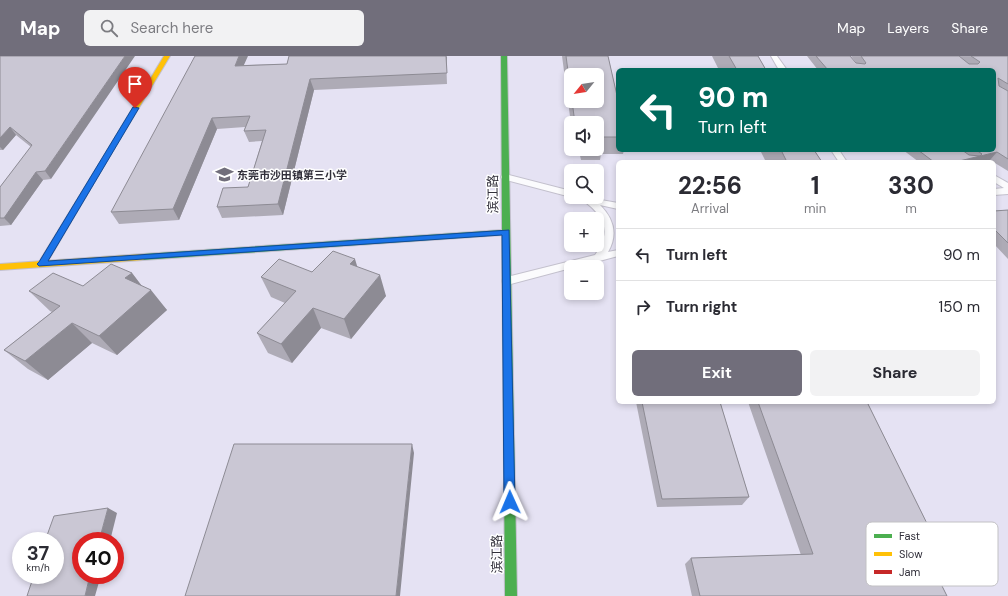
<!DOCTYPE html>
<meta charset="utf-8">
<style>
body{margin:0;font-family:"DM Sans","Noto Sans SC",sans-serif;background:#f2f2f3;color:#2b2b33;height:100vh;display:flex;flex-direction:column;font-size:15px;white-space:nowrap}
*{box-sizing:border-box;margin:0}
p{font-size:13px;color:#7c7c81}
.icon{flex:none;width:22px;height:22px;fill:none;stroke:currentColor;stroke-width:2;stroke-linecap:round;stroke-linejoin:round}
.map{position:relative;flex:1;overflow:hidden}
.details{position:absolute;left:616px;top:104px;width:380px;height:244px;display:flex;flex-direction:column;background:#fff;border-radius:6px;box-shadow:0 2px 6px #0003}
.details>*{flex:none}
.hud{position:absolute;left:616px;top:12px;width:380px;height:84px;border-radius:6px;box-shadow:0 2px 6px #0003;background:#00695c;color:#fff;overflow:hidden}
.needle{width:26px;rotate:240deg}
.controls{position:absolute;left:564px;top:12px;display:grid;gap:8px}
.controls a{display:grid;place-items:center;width:40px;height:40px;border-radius:6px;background:#fff;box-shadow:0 2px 6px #0003;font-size:20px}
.speed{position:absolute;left:12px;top:476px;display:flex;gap:8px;font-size:20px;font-weight:700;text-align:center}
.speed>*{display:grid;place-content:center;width:52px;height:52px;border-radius:50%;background:#fff;box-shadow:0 2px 6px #0003;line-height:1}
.speed small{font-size:10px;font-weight:400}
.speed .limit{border:6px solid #d22;background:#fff;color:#111}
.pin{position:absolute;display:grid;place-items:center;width:34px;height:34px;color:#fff;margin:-41px -17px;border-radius:50% 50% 50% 0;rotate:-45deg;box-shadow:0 0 4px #0007}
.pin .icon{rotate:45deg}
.me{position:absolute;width:44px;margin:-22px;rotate:359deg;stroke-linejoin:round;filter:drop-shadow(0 0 3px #0008)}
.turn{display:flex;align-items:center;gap:14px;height:84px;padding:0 16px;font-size:18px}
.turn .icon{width:52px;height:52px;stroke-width:2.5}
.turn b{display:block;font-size:28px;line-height:34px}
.eta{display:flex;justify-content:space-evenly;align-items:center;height:68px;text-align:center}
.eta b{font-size:24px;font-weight:700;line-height:28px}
.primary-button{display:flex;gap:8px;margin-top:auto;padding:8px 16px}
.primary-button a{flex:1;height:46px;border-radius:6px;background:#716e7b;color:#fff;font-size:16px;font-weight:700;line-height:46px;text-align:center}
.primary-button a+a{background:#f2f2f3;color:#2b2b33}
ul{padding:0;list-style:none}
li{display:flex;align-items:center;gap:12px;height:52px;padding:0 16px;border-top:1px solid #e1e1e2}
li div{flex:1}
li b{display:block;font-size:15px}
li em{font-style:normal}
header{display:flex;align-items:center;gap:24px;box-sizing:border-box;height:56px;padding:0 20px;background:#716e7b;color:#fff}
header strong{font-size:19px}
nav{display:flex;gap:22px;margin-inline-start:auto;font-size:14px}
.search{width:280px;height:36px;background:#f2f2f3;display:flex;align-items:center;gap:10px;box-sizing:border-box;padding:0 14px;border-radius:6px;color:#7c7c81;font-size:15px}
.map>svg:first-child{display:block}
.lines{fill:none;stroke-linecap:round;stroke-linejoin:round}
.lane-casing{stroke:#c3c0cd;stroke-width:2}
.fast-casing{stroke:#c3c0cd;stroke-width:2}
.slow-casing{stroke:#c3c0cd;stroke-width:2}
.jam-casing{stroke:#c3c0cd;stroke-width:2}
.lane{fill:#fbfbfd;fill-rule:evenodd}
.fast{fill:#4caf50;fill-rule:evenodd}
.slow{fill:#ffc107;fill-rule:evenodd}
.jam{fill:#c62828;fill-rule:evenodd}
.wall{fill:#aeabb6;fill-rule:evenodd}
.shaded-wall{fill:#8d8b94}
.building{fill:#cac7d4;stroke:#8d8b94}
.route{fill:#1a73e8;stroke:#114b97}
.labels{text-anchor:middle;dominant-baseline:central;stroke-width:3;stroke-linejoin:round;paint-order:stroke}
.far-poi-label{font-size:11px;font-weight:bold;fill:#32303b;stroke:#fff;text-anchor:start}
.street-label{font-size:13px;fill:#32303b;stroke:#fff}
.key{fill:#fff;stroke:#c2c1c4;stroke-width:1}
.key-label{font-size:11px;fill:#32303b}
</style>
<header>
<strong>Map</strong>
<div class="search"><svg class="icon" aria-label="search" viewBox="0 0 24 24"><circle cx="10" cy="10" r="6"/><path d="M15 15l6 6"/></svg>Search here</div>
<nav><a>Map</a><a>Layers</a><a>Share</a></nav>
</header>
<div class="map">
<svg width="1008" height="540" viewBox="0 0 1008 540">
<rect width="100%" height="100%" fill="#e5e2f3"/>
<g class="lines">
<defs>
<path id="lane" d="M771,0H777L787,14H779Z
M831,94H839L847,106H839Z
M505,118L571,135V141L502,123L501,121L502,119Z
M994,119L1008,127V138L994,139V133L1004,132L994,126Z
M584,141L618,147V153L600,149C614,163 618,179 608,196L618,194V200L577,211H571V212L507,229L503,228L502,225L503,222L595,199C612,176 605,161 584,145L582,143Z"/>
<path id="fast" d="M501,0H507L517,540H505L502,179L143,204L139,201L143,198L502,174Z"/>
<path id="slow" d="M164,0H170L108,103L105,105L103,104L102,103Z
M143,198L147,201L143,204L0,214V208Z"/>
<path id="jam" d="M105,101L108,103L45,210H39L38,208L39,206L102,103Z"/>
</defs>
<use href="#lane" class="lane-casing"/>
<use href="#fast" class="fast-casing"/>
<use href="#slow" class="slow-casing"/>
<use href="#jam" class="jam-casing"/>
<use href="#lane" class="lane"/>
<use href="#fast" class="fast"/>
<use href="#slow" class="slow"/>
<use href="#jam" class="jam"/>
</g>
<path class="wall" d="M0,0L51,123L43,124L11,169L0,170V131L31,91L16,79L3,94H0Z
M289,0H446L447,28L314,34L283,159L222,162L217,151L248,131L262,85L249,86L244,75L245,71L217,73L179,164L119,168L111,156L244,9L287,8Z
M562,0H608L618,44V94H624L623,98H601L600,104H581L579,95H575L574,93H597V67H571V68ZM571,19L597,45H571Z
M712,0H758L766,14H719Z
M807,0H850L856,7L857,8L851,0H1008V115L990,104L981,106H919L903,94H994V14H818Z
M760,94H814L822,106H766Z
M1008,154V203L994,188V155Z
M358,211L386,240L351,283L321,272L292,307L268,297L257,277L285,247L271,241L261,221Z
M132,217L142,230L167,254L117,299L92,287L48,324L28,313L4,294L52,256L50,255L29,235L83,230Z
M636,346H720L749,441L742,449L657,451Z
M748,346H867L948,510L935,515L947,540H692L685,508L691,502L801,499Z"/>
<path class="shaded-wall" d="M125,0H135L51,123L45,115Z
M239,0H248L239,20L235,10Z
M446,0L447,1V28V17Z
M310,23L314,34L283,159L278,148Z
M212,62L217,73L179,164L173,153Z
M10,71L16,79L3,94L0,91V82Z
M997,96L990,104L981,106H955Z
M36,116L43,124L11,169L4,162Z
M355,203L361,223L350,208Z
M132,217L147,237L125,222Z
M380,219L386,240L351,283L344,263Z
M151,234L167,254L117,299L99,280Z
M313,252L321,272L292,307L281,288Z
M72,267L92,287L48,324L25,305Z
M412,388L414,397L400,540H396Z
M108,452L117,457L110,485H99Z
M90,519H101L95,540H85Z"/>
<path class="building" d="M0,0H125L45,115L36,116L4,162H0V131L32,89L10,71L0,82Z
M195,0H239L235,10L287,8L289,0H446L447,17L310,23L278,148L217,151L223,132L248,131L266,74L244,75L250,60L212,62L173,153L111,156Z
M566,0H608L618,44V81H602L603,87H597V67H575L572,45H597V19H571V38Z
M729,0H758L766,14H737Z
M816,0H850L856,7L865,8L866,7L861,0H959L969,8H978L980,6L971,0H1008V28L998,22L999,30L1008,35V103L997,96L955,106H934L918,94H962L969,99L980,100L982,98L976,94H994V14H828Z
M776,94H814L822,106H787L781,94Z
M1008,154V187L994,173V155Z
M333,195L355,203L350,208L380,219L344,263L313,252L281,288L257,277L296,235L261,221L279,203L312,216Z
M111,208L132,217L125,222L151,234L99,280L72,267L25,305L4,294L60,250L29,235L53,217L83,230Z
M642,346H720L749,441L662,443Z
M758,346H867L948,510H932L947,540H700L691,502L813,498Z
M234,388H412L396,540H185Z
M108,452L99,485H81V519H90L85,540H27L34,519H55V485H45L54,460Z"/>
<path class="route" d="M133,51L139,52L48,205L509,174L515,446L514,450L510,451L506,450L504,446L502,179L39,210L37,208L39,206Z"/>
<defs>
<symbol id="school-bare" viewBox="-9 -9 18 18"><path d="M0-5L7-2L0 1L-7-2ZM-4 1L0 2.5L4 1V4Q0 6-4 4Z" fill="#716e7b" stroke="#fff" stroke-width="2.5" paint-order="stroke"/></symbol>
</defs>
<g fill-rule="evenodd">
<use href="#school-bare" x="212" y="106" width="25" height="25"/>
</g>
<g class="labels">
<g class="far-poi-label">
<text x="237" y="119">东莞市沙田镇第三小学</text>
</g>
<g class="street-label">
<text transform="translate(493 138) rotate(-91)">滨江路</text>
<text transform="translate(497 498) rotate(-91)">滨江路</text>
</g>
</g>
<rect x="866" y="466" width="132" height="64" rx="6" class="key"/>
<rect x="874" y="478" width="18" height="4" fill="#4caf50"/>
<rect x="874" y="496" width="18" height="4" fill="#ffc107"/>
<rect x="874" y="514" width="18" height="4" fill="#c62828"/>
<g class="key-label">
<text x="899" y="484">Fast</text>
<text x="899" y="502">Slow</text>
<text x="899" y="520">Jam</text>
</g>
</svg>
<div class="controls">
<a><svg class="needle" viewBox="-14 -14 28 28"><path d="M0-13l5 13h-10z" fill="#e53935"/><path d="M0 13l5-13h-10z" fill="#7c7c81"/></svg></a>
<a><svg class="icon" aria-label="sound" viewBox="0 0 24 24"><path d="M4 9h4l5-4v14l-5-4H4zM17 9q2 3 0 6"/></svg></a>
<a><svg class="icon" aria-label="search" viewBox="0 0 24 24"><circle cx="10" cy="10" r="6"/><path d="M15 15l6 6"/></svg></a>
<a>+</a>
<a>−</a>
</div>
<div class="speed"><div>37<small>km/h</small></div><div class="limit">40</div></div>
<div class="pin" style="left:135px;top:52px;background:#d93025"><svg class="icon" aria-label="arrive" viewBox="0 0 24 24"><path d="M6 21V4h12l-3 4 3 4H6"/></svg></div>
<svg class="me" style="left:510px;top:446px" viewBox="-20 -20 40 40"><path d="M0-17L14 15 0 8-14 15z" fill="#1a73e8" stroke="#fff" stroke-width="4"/></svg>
<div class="hud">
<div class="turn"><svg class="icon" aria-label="left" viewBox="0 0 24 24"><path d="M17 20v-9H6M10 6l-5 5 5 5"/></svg><div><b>90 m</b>Turn left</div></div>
</div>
<section class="details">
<div class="eta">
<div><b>22:56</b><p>Arrival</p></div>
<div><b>1</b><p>min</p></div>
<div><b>330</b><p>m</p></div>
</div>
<ul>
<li><svg class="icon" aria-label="left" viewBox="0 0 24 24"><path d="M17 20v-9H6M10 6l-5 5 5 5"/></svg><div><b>Turn left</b></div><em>90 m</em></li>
<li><svg class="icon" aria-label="right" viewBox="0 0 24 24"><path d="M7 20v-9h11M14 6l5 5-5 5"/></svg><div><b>Turn right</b></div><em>150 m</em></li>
</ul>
<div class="primary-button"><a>Exit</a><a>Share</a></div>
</section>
</div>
